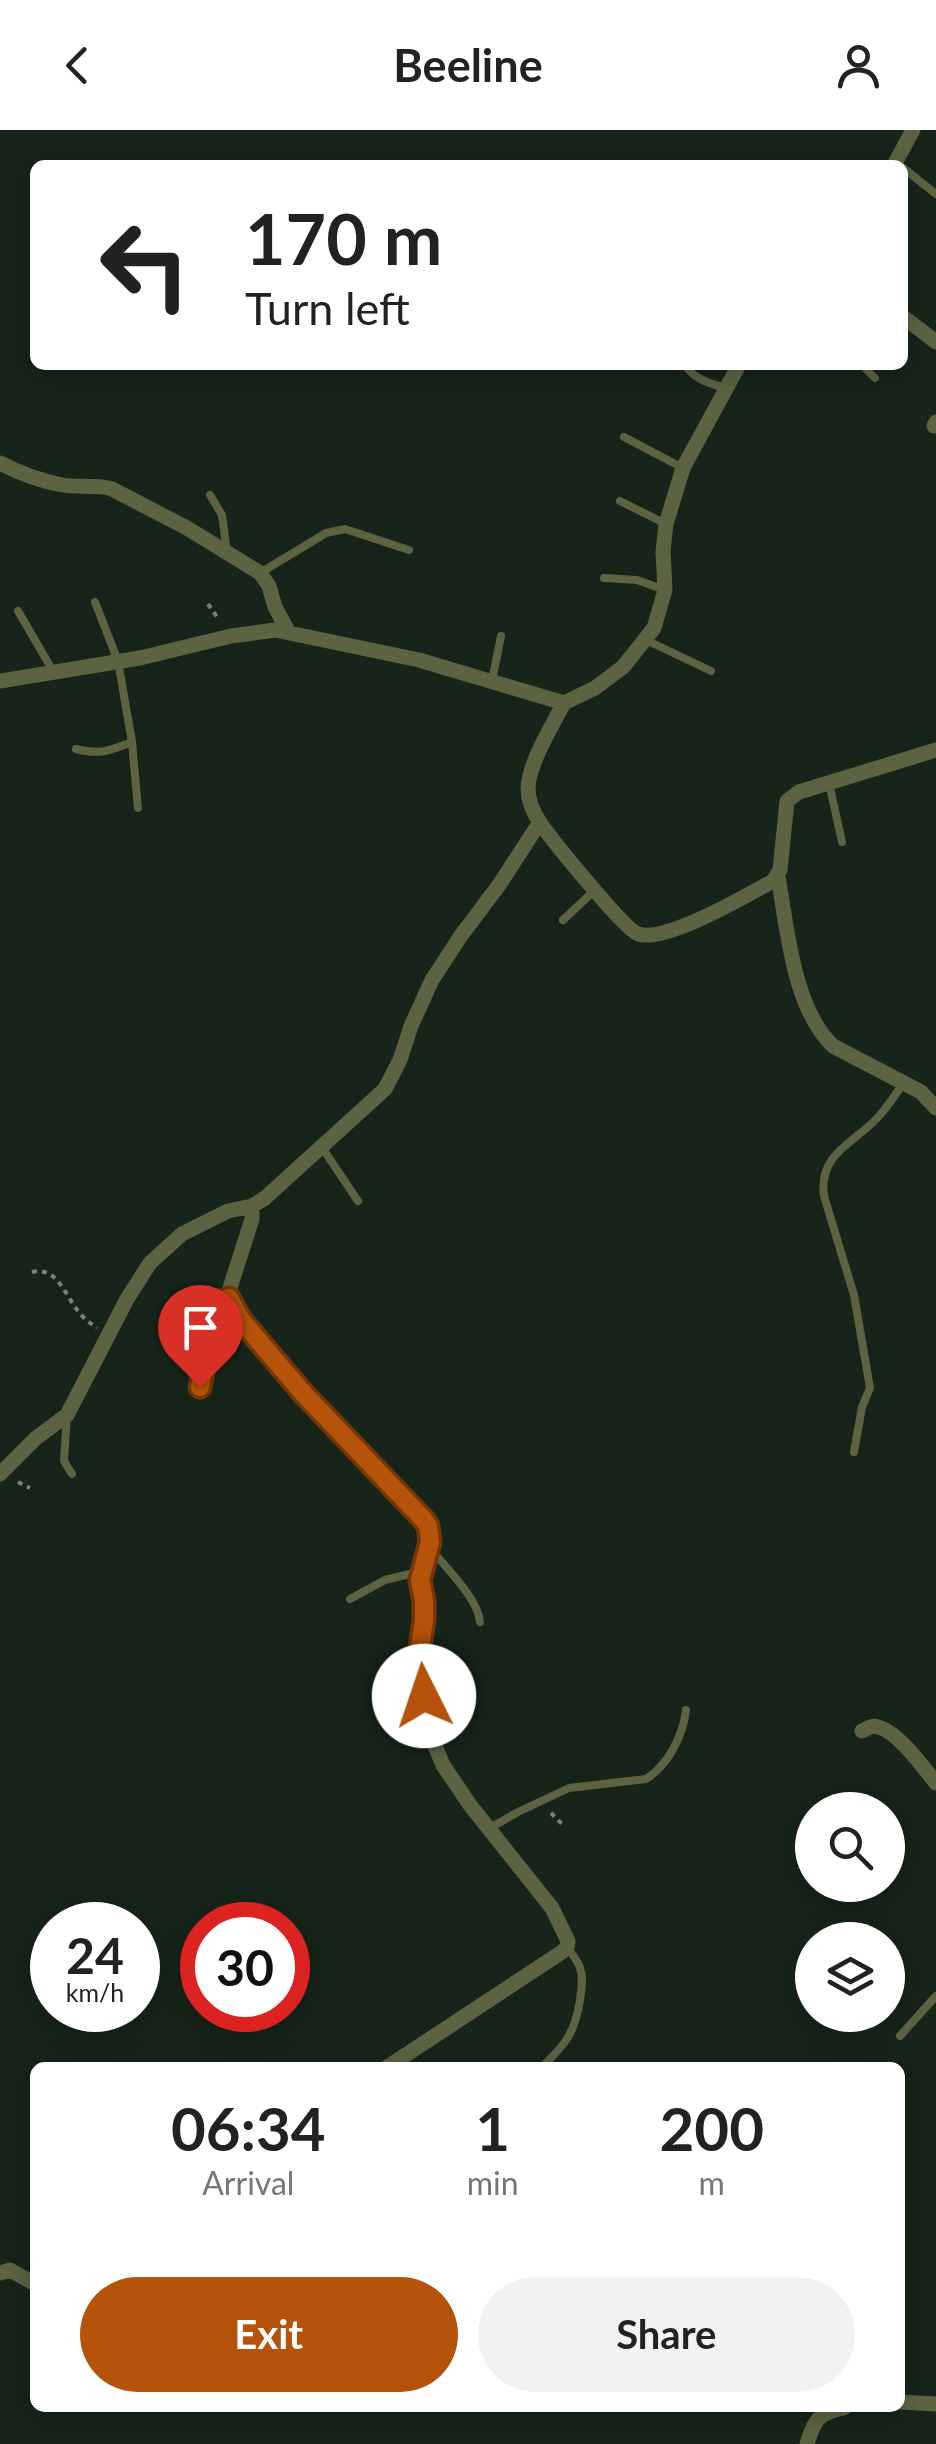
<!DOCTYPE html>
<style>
body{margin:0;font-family:Lato,sans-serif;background:#f2f2f2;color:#222;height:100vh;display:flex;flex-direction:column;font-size:38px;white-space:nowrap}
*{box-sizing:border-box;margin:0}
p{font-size:32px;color:#767676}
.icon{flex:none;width:55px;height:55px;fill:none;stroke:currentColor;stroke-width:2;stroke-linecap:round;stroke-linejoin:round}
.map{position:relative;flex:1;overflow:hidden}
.side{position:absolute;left:30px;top:1932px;width:875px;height:350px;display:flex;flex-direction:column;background:#fff;border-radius:15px;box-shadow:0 5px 25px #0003}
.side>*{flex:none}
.banner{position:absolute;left:30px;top:30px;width:878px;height:210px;border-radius:15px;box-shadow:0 5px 25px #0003;background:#fff;color:#222;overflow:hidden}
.fabs{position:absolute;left:795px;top:1662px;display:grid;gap:20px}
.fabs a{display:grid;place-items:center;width:110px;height:110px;border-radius:50%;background:#fff;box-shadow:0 5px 25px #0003;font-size:50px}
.speed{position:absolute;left:30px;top:1772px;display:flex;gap:20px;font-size:50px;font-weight:700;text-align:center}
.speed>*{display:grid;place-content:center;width:130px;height:130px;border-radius:50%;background:#fff;box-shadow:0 5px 25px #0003;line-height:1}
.speed small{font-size:25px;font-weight:400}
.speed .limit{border:15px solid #d22;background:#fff;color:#111}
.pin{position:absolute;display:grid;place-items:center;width:85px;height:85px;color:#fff;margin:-102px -42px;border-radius:50% 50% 50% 0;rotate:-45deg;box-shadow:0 0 10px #0007}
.pin .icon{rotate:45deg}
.me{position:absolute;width:110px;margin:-55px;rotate:356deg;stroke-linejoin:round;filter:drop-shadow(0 0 8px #0008)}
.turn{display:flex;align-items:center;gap:35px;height:210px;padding:0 50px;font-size:45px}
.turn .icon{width:130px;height:130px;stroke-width:2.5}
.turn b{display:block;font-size:70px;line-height:85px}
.eta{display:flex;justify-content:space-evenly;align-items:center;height:170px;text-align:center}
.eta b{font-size:60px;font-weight:700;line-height:70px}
.action{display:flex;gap:20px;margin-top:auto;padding:20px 50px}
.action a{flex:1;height:115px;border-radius:60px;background:#b45309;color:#fff;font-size:40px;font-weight:700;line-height:115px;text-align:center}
.action a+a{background:#f2f2f2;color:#222}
header{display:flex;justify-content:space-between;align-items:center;height:130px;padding:0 50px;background:#fff;font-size:45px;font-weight:700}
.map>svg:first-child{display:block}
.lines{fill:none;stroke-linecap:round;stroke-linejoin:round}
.path{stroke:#778279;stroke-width:4;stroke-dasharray:5 5;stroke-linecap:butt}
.lane{stroke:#5b6343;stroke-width:8}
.street{stroke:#5b6343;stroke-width:15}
.route-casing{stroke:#753606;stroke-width:25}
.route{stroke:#b45309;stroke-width:18}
</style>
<header><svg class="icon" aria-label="back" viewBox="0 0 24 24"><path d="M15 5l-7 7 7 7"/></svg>Beeline<svg class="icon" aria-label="person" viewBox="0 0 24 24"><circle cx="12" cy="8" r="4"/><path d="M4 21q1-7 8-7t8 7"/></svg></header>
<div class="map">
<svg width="936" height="2314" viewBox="0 0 936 2314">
<rect width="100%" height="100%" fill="#162419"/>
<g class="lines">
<path class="path" d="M208,474L219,490
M32,1142C57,1136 65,1165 78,1181C83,1188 90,1193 97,1198
M18,1352L30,1358
M551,1683L565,1697"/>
<path class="lane" d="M902,37L936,64
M685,235C696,251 710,253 728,259
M862,235L875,248
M624,307L683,338
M210,365L222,385L227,423
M620,371L666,394
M260,443L326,403L345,399L409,420
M604,448L637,450L665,460
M95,472L118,531L132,612L138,678
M18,481L53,541
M646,510L711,541
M492,551L501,506
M76,619C100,625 109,621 132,612
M829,653L842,712
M563,790L595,760
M321,1016L358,1071
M200,1257L215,1182L217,1176L229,1168
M67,1285L64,1331L72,1344
M854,1322L862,1277L870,1258L854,1165L824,1066C818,1022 856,1013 880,985C889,975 896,963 904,953
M430,1418C445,1437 478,1468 480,1492
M350,1469L385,1450L422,1441
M490,1698L518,1682L569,1658L646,1649C668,1635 683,1606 686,1580
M900,1906L936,1866
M541,1938C565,1915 575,1903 580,1870C581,1860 584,1848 580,1838C578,1831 571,1823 567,1817"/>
<path class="street" d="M894,35L913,0
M902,186L936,212
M934,296L936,292
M0,333C19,343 41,351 62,355C79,358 96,354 112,359L187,398L260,443L269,456L275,477L288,501
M0,551L140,528L231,506L275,500L419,530L564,573L595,558L623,537L654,498L665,460L663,421L666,394L683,338L739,235
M564,573C552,596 529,633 528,658C528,670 534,684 541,694C553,711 624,799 638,804C666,813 747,765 773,751L780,740L787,671L799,662L936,620
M778,746C787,797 793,878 833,916L921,962L936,978
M252,1076V1089L229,1161L231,1175L241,1190L303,1263L428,1396L430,1412L420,1450L424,1471V1490L418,1531L424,1585L435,1616L443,1635L470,1675L552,1778L568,1811L567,1817L562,1822L386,1938
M0,1344L36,1308L67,1285L127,1169L150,1133L182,1104L228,1081L252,1076L265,1068L385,959L400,930L411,896L432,850L460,807L499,755L540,692
M862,1601C868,1598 871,1595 878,1597C897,1601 924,1638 936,1653
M0,2143L10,2140L35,2154
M900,2272L936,2274
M807,2314C814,2290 818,2283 844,2278"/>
</g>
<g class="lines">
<defs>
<path id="route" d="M200,1257L215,1182L222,1171L229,1168L241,1190L303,1263L424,1390L428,1396L430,1412L420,1450L424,1471V1490L418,1531L424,1566"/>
</defs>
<use href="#route" class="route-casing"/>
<use href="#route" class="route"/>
</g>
</svg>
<div class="fabs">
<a><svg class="icon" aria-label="search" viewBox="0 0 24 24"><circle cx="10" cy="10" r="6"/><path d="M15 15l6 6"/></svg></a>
<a><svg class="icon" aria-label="layers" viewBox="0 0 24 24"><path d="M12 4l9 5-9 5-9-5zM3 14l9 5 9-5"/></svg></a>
</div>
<div class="speed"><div>24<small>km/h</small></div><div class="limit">30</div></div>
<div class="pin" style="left:200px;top:1257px;background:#d93025"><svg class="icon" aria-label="arrive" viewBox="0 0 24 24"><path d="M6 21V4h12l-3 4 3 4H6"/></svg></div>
<svg class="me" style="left:424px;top:1566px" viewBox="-20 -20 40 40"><circle r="19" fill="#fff"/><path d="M0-13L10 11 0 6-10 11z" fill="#b45309"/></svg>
<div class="banner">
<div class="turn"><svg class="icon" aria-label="left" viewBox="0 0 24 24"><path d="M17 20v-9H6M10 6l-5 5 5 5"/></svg><div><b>170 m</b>Turn left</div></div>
</div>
<section class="side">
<div class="eta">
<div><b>06:34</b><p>Arrival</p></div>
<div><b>1</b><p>min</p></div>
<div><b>200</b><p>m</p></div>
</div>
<div class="action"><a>Exit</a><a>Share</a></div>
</section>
</div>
